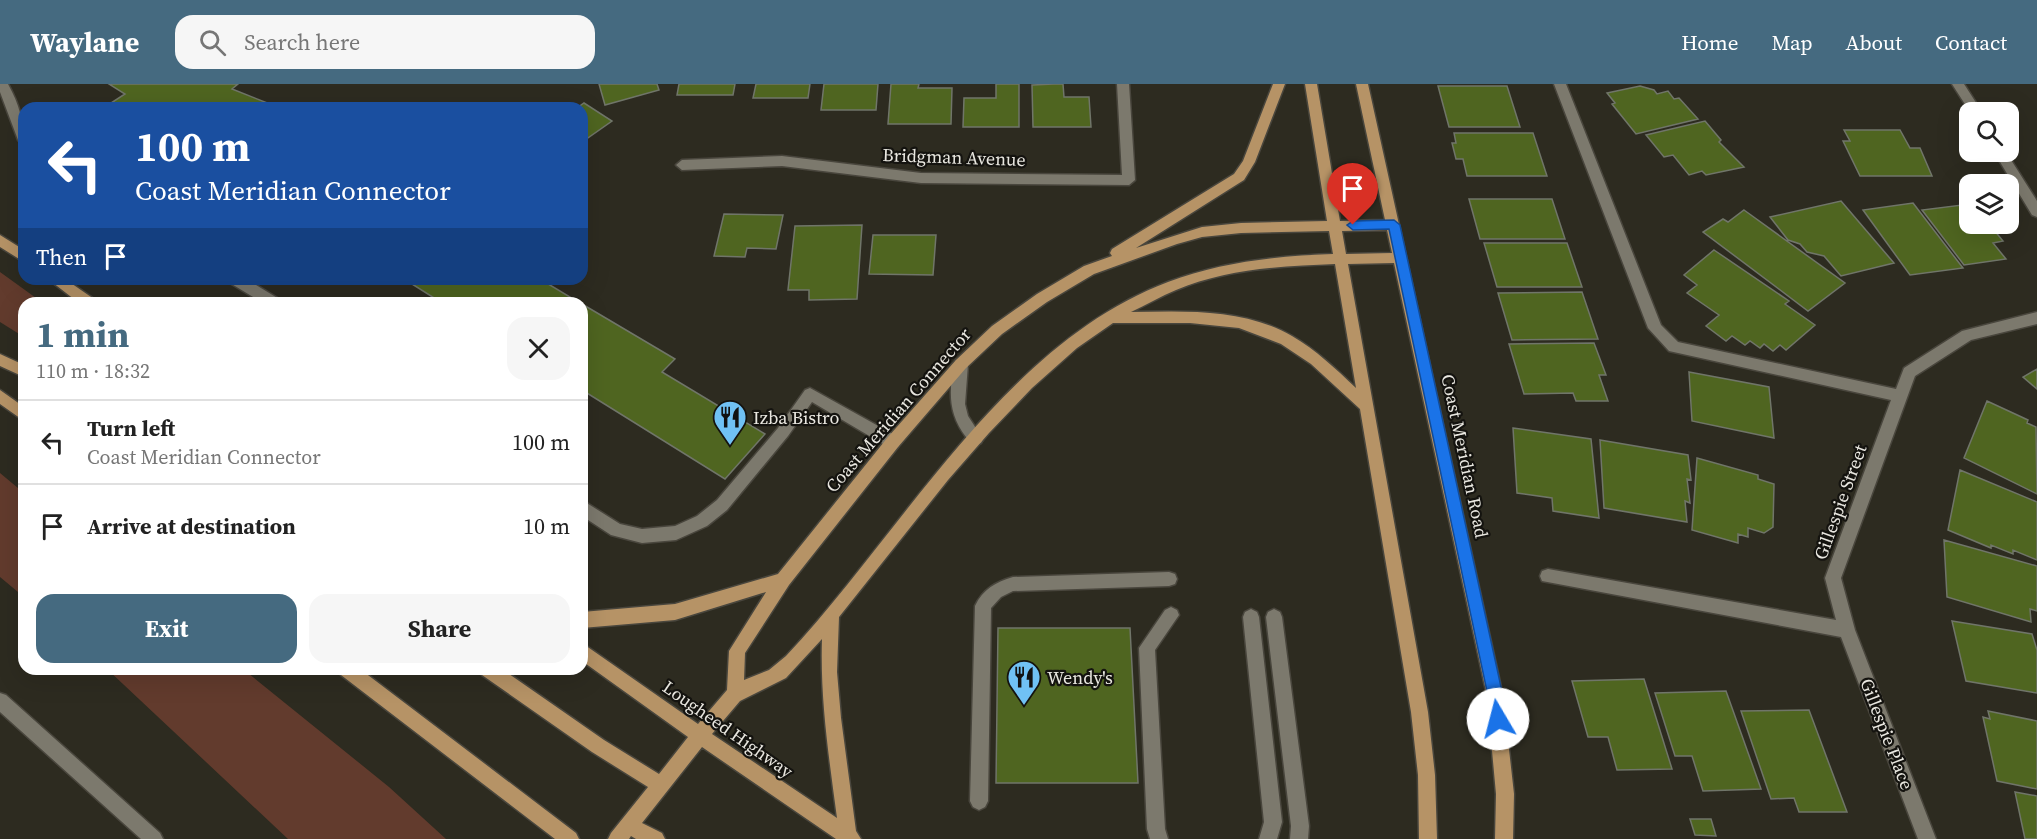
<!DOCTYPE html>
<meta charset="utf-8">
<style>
body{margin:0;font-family:"Source Serif 4",serif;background:#f6f6f6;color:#222;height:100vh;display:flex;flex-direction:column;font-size:22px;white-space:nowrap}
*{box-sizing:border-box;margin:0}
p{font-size:20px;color:#767676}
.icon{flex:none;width:33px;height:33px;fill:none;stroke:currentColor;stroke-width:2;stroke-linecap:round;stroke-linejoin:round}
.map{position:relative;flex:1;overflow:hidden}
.details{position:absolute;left:18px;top:213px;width:570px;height:378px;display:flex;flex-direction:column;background:#fff;border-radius:18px;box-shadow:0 6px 24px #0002}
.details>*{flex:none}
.banner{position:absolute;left:18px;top:18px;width:570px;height:183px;border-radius:18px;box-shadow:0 6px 24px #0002;background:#1a4fa0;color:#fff;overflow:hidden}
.tools{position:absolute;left:1959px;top:18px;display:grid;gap:12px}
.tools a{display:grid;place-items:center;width:60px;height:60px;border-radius:12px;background:#fff;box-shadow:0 6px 24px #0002;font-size:30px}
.pin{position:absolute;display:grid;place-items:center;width:51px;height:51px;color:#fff;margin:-62px -26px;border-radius:50% 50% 50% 0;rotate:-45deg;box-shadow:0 0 6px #0007}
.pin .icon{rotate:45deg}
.me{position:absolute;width:66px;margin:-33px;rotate:352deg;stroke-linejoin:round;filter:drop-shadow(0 0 4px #0008)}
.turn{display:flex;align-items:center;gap:21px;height:126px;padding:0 18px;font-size:27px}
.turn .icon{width:78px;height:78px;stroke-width:2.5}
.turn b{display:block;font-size:42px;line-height:51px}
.then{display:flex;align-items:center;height:57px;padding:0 18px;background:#0003;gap:12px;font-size:22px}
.round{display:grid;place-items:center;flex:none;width:63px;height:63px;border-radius:18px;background:#f6f6f6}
.overview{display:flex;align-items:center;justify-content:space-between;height:102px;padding:0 18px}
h1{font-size:36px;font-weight:700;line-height:45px;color:#456a80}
.cta{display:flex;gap:12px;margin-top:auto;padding:12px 18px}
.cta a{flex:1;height:69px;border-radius:18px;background:#456a80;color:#fff;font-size:24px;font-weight:700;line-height:69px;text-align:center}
.cta a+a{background:#f6f6f6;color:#222}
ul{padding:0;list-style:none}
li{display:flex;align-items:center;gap:18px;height:84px;padding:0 18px;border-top:2px solid #e0e0e0}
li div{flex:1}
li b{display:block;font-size:22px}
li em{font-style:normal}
header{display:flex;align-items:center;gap:36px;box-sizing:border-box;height:84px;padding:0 30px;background:#456a80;color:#fff}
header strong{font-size:28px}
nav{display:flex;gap:33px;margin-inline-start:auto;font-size:21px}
.search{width:420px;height:54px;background:#f6f6f6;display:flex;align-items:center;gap:15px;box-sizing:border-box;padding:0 21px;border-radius:18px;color:#767676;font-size:22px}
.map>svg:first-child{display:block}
.green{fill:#623b2d}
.building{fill:#4f6520;stroke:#707569;stroke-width:1.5}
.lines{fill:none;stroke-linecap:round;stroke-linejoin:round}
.minor-casing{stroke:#49463d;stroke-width:3}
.major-casing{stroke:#49463d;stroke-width:3}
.minor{fill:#7c796d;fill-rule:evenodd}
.major{fill:#b69366;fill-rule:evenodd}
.route{fill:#1a73e8;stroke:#114b97;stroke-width:1.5}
.labels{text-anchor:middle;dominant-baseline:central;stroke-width:4.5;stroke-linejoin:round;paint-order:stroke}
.street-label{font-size:18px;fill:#e9e7e0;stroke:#14130f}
.poi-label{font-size:18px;fill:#e9e7e0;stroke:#14130f;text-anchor:start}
</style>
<header>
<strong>Waylane</strong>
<div class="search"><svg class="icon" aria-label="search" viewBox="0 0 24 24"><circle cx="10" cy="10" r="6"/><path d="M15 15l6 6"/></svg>Search here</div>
<nav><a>Home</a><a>Map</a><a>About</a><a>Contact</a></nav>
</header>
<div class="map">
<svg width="2037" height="755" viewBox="0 0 2037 755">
<rect width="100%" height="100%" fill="#2d2b20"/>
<path class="green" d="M0,188L43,219H24V253L0,238Z
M0,389L24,409V513L0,493Z
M107,585H243L389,703L446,755H288Z"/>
<path class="building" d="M109,0H238L232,5L280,24H114L108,21L125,10Z
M599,0H657L659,6L605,21Z
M679,0H735L733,11H677Z
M756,0H810L808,14H753Z
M824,0H878L876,26H821Z
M891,0H919L918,4H952L951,40H888Z
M996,0H1019V43H963L964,14H996Z
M1054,0H1063L1064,13H1089L1091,43H1033L1032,1Z
M1438,2H1507L1520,43H1449Z
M1640,2L1654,6L1657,10L1668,7L1674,15L1679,14L1698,35L1636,50L1612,20L1615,19L1607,9Z
M584,19L612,37L582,58V24H577Z
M1705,37L1721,56L1719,58L1744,83L1706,91L1702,87L1689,91L1673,71L1664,73L1646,51Z
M1844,46H1900L1910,64H1920L1932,92H1860L1843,57H1850Z
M1454,49H1533L1547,92H1467L1463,75H1456L1452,59H1456Z
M1469,115H1552L1565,155H1480Z
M1841,117L1894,179L1841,192L1824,172L1807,168L1800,160L1788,156L1770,133Z
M1913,119L1963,184L1910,191L1863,126Z
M1970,120V140H1989L2003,157L1993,159L2006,175L1964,181L1922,126Z
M1744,126L1845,199L1808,227L1703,148L1723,135L1728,138Z
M724,130L783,131L776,165L747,164L745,173L714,172Z
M862,141L857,215L809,216V206H788L795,142Z
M873,151H936L933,191L869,190Z
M1484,159H1567L1582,203H1497Z
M1714,166L1789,217L1785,220L1815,241L1786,266L1780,261L1773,267L1764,260L1760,264L1750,257L1745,261L1732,252L1726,257L1706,242L1719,231L1687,209L1697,201L1684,191Z
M404,195H540L580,219H442Z
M1582,208L1598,255L1512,256L1498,209Z
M582,220L675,275L662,288L765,350L725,395L582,306Z
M1594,259L1606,291H1599L1608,317H1576L1573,309L1524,310L1509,260Z
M2037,285V305L2023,293Z
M1689,288L1769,303L1774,354L1692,337Z
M1987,317L2028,336L2027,339L2036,343L2037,410L1964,374Z
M1513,344L1591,355L1599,434L1553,427L1552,414L1517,409Z
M1600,356L1688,371L1691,396L1687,395L1690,419L1685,417L1687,438L1604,424Z
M1697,374L1758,391V395L1774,400L1773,443L1764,449L1748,444V453L1738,450V459L1692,446Z
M1960,386L2037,418V476L2013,466V470L1991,461V464L1948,446Z
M1944,456L2037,482V527L2030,525L2031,538L1947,513Z
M1952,537L2032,550L2037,566V609L1966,597Z
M998,544H1130L1138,699H996Z
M1644,595L1672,685L1617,686L1608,653H1588L1572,597Z
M1726,607L1761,705L1703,707L1692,672H1675L1655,609Z
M1809,626L1847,728H1799L1794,714L1771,715L1741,627Z
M1988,627L2037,637V705L1997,697L1983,633L1990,635Z
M2015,708L2037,712V755H2025Z
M1690,735H1711L1716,752L1695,751Z"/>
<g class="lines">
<defs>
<path id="minor" d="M0,0H8C19,20 24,37 24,61L18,56L0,8Z
M1117,0H1129L1135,96L1129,101L921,99L782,82L682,86L676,81L682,76L782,72L921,89L1122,91Z
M1554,0H1566L1661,241L1678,258L1896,305L1904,284L1962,247L2037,228V240L1971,256L1915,292L1841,494L1855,546L1936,755H1918L1841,553L1542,497L1540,492L1542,487L1548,485L1836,536L1825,494L1891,316L1669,267L1648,244Z
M1952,0H1964L1982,28H1970Z
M1994,68H2006L2037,117V133L2032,131Z
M228,195H246L279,215L281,219H263L230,199Z
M961,274L966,276L968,280L965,320L968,332L983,355L981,359C973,362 971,359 966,353C948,329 949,308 954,280L956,276Z
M810,304L898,353L900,358L898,363L893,364L888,363L812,318L788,352L727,426L707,442L676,456L642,459L611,451L582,432V416L620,440L642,445L675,442L697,432L717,416L778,344L805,306Z
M1169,488L1175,490L1177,495L1175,500L1169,502L1013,507L1001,513L991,524L988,717L985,723L979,726L973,723L970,717L975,522C983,505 996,498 1013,493Z
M1171,523L1177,526L1179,531L1155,566L1165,745L1168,755H1150L1147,745L1139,564L1165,526Z
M1251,525L1257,528L1259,533L1282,738L1277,755H1259L1264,738L1243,533L1245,528Z
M1274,525L1280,528L1282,533L1309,742L1308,755H1290L1291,742L1266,533L1268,528Z
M0,609L6,611L160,749L163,755H141L0,628Z"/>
<path id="major" d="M1273,0H1285L1255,78L1244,96L1136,164L1202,143L1241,139L1327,137L1305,0H1317L1340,137L1385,136L1356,0H1368L1503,612L1514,710L1513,755H1495L1496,710L1487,612L1394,179L1348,180L1428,628L1435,691L1437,755H1419L1418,691L1411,628L1360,325L1311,280L1281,260L1239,244L1190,239H1113L1077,264L1032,304L989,349L948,396L839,533L837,588L841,634L856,747L861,755H836L702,663L642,739L662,749L665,755H636L631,752L629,755H608L611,749L648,703L592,668L482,591L480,585H502L604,656L659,690L688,653L582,577V559L698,640L727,606L729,567L766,508L675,536L582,544V528L675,520L778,490L888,353L956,276L992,242L1037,210L1084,182L1112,172L1110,169L1112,165L1234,90L1243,77ZM1387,146L1392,169L1346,170L1342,147ZM1329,147L1333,170C1277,172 1221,178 1168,198C1003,260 902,449 786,572L769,586L744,596L745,569L789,501L898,363L966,284L1002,250L1047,218L1094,190L1177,160L1202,153L1241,149ZM1335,180L1356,304C1336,285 1316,266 1292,252C1244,224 1185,227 1131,228C1146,221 1161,212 1176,206C1226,185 1282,182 1335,180ZM822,555C820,615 829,674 837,734L712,650L740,617L786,594Z
M0,151L24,166V178L0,163Z
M48,195H65L94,215L96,219H79Z
M0,270L24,281V293L0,282Z
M0,306L24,323V337L0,320Z
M339,585H360L576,749L579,755H555L341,591Z"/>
</defs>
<use href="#minor" class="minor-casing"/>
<use href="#major" class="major-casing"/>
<use href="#minor" class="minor"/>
<use href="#major" class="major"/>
</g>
<path class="route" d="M1394,136L1400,141L1503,612L1506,635L1504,640L1498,642L1493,640L1488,612L1389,145L1353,146L1347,141L1353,137Z"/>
<defs>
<symbol id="restaurant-pin" viewBox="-11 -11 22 30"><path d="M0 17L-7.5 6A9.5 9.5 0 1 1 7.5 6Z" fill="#70c1f4" stroke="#14130f"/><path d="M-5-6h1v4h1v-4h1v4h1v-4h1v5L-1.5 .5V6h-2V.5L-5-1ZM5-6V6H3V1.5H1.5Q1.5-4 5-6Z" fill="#111"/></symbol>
</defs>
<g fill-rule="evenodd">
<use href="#restaurant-pin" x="711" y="314" width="38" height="52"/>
<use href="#restaurant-pin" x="1005" y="574" width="38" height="52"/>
</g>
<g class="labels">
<g class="street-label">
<text transform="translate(954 73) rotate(2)">Bridgman Avenue</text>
<text transform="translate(898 326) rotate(-49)">Coast Meridian Connector</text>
<text transform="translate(1465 372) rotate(78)">Coast Meridian Road</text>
<text transform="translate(1840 418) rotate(-70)">Gillespie Street</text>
<text transform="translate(728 645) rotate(35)">Lougheed Highway</text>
<text transform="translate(1887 650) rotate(69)">Gillespie Place</text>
</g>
<g class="poi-label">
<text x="753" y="333">Izba Bistro</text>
<text x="1047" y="593">Wendy's</text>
</g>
</g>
</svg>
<div class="tools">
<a><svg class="icon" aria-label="search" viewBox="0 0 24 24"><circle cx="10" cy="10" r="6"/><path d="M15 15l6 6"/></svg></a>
<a><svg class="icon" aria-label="layers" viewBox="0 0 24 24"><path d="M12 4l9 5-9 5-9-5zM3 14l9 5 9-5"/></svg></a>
</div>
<div class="pin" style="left:1353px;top:141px;background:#d93025"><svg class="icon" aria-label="arrive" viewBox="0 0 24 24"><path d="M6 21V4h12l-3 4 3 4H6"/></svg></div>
<svg class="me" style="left:1498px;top:635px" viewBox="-20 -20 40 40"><circle r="19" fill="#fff"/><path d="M0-13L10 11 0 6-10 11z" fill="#1a73e8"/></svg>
<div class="banner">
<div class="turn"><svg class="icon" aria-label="left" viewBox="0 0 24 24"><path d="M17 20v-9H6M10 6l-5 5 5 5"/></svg><div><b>100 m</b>Coast Meridian Connector</div></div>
<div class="then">Then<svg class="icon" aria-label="arrive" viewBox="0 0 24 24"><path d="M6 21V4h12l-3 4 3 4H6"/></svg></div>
</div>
<section class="details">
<div class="overview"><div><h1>1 min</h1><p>110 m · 18:32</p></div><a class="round"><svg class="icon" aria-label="close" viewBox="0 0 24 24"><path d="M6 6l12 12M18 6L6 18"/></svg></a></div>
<ul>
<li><svg class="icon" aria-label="left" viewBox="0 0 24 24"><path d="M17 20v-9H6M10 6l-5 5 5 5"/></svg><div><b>Turn left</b><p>Coast Meridian Connector</p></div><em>100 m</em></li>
<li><svg class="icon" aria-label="arrive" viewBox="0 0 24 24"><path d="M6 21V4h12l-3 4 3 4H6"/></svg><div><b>Arrive at destination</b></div><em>10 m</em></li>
</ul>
<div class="cta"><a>Exit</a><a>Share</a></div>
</section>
</div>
